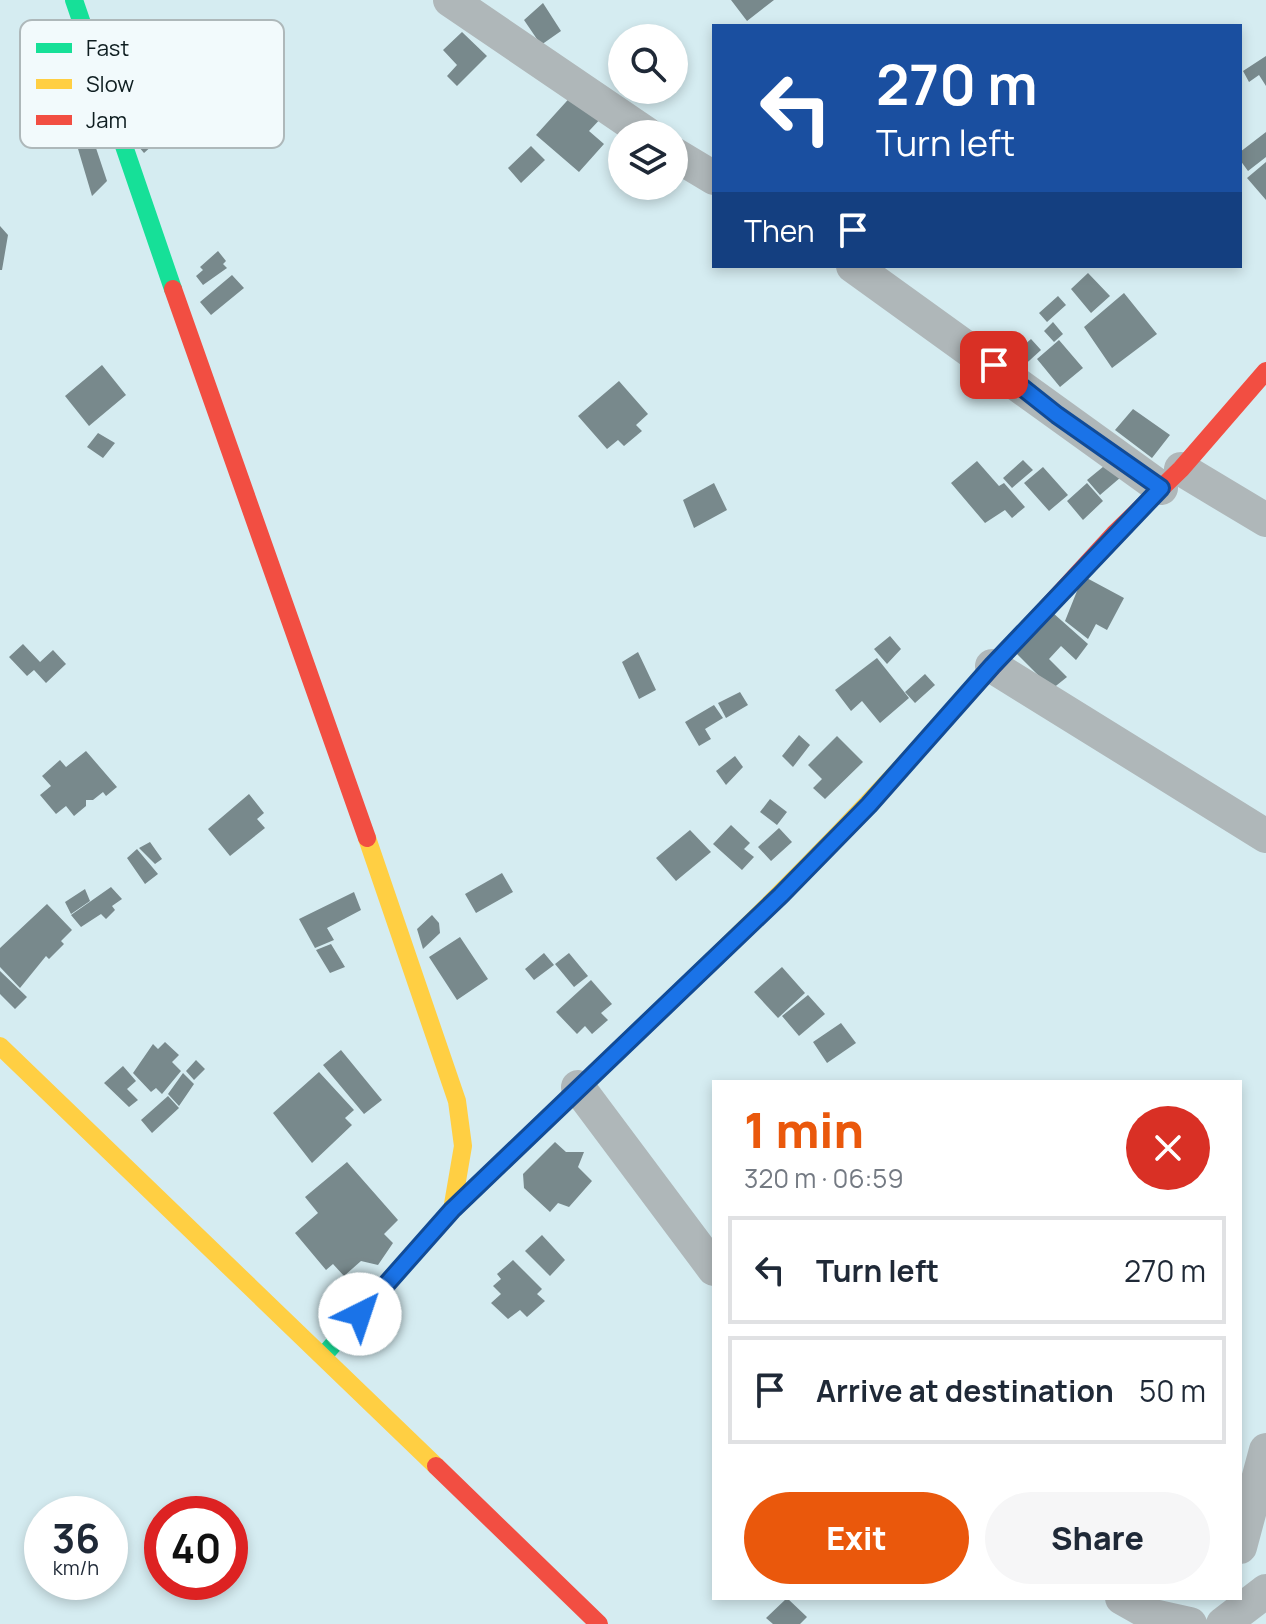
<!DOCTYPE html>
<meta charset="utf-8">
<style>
body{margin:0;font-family:Manrope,sans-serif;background:#f6f6f7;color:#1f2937;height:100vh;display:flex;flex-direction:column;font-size:30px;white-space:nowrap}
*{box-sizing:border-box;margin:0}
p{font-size:26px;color:#747a83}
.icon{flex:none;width:44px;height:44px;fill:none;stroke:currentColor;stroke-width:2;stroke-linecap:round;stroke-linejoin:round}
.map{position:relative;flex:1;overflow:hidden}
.sheet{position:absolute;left:712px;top:1080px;width:530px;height:520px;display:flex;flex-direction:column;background:#fff;border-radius:0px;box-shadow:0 4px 12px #0003}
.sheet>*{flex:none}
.guide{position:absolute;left:712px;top:24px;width:530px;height:244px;border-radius:0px;box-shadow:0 4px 12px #0003;background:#1a4fa0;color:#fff;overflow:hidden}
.controls{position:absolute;left:608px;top:24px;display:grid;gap:16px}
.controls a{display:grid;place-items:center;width:80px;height:80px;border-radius:50%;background:#fff;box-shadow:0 4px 12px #0003;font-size:40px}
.speed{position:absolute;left:24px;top:1496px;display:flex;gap:16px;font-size:40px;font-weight:700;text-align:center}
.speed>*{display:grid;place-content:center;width:104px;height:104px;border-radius:50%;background:#fff;box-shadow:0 4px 12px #0003;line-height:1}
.speed small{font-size:20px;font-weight:400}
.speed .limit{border:12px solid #d22;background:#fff;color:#111}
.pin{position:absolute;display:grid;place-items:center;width:68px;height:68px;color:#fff;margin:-34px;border-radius:16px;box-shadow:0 4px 12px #0006}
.me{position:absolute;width:88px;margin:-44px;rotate:41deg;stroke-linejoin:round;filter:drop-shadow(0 0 6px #0008)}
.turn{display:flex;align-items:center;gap:28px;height:168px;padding:0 32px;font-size:36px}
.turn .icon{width:104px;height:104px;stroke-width:2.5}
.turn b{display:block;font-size:56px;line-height:68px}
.then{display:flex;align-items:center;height:76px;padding:0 32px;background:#0003;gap:16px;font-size:30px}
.round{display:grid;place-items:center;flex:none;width:84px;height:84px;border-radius:42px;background:#f6f6f7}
.overview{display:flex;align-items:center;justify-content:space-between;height:136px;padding:0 32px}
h1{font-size:48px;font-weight:800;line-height:60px;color:#ea580c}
.action{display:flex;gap:16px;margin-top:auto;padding:16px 32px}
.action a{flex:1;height:92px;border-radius:48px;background:#ea580c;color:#fff;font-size:32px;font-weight:800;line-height:92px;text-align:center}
.action a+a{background:#f6f6f7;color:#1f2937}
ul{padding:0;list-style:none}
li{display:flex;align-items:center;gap:24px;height:108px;margin:0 16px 12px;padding:0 16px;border:4px solid #e0e1e3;border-radius:0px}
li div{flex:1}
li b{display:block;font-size:30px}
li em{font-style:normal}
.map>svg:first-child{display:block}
.building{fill:#78898c}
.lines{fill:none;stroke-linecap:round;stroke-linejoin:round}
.street{stroke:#afb7b9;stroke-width:34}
.fast{stroke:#16e098;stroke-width:18}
.slow{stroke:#ffcf43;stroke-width:18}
.jam{stroke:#f24e42;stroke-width:18}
.route-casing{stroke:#114b97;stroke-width:20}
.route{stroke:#1a73e8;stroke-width:14}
.key{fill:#f2fafc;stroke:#aeb8ba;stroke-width:2}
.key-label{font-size:22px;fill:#0e1d20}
</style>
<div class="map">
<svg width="1266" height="1624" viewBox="0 0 1266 1624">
<rect width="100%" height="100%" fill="#d5ecf1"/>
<path class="building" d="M731,0H774L747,21Z
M543,3L561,31L541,45L524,20Z
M462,32L487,56L457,86L447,76L457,65L443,50Z
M1266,56V86L1259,75L1249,82L1243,71Z
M575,92L604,115L589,131L604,144L579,172L536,135Z
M152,112L172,136L158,148L154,144L144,153L127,133Z
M89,127L107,181L92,196L73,132Z
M1266,132V157L1248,171L1240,160V152Z
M531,146L545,160L521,183L508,168Z
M1266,162V200L1247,178Z
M0,226L8,235L2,270H0Z
M218,251L226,261L223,264L227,268L203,285L196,276L203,270L200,267Z
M1088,273L1110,296L1091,313L1071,289Z
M232,275L244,288L211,315L200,302Z
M1124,293L1157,334L1112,368L1084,327Z
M1058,296L1066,305L1047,322L1039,313Z
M1053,322L1063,334L1054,342L1044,331Z
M1031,339L1041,350L1019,370L1009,358Z
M1059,340L1083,368L1060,387L1037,359Z
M102,365L126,395L89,426L65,396Z
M619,381L648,414L636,425L642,431L624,446L618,440L607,449L578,416Z
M1133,409L1170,435L1152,458L1115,430Z
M98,433L115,443L103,458L87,447Z
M1023,460L1033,470L1012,488L1003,478Z
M977,461L999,486L1004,483L1025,507L1012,518L1005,510L985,523L951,483Z
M1109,462L1121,477L1100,495L1087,480Z
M1043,467L1068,495L1049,511L1024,483Z
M714,483L727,510L694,528L683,500Z
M1087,483L1103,501L1083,520L1067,501Z
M1083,576L1124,598L1107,630L1096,624L1088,639L1065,621Z
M1053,613L1088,644L1076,660L1061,646L1049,659L1067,677L1052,689L1014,651Z
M890,636L901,649L887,664L874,649Z
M23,644L40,662L53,650L66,664L46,683L34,670L27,676L9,657Z
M638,652L656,690L639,699L622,662Z
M877,658L909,698L880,723L862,701L851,711L835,690Z
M925,674L935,685L915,703L905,692Z
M740,692L748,705L726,718L718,703Z
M714,705L723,718L705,729L711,739L699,746L685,722Z
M799,735L810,745L793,767L782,756Z
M837,736L863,762L825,799L813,788L822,779L808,765Z
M86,751L117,787L106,796L103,792L93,800H86V806L74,816L66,806L56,814L40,795L51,786L42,776L60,760L66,767Z
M735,756L743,767L726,785L716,771Z
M249,794L264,813L257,819L265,828L230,856L208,829Z
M770,799L787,812L777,825L760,812Z
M731,825L750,843L744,849L754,857L742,870L713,844Z
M779,828L792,842L771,861L758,847Z
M690,830L711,852L676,881L656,858Z
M150,842L162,859L155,864L139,848Z
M137,849L158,874L145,884L127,858Z
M502,873L513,892L476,913L465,894Z
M111,887L122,899L112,906L115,910L106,919L101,914L81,927L71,915Z
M85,889L90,901L71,914L65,902Z
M354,892L361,910L327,928L334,940L315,948L299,919Z
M47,904L72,930L61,941L64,944L49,959L46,956L20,988L0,967V948Z
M432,915L439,923L440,933L423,949L417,929Z
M460,937L488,979L457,1000L429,957Z
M331,944L345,967L330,973L316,950Z
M544,953L554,965L534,980L525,969Z
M569,953L588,976L574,987L555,964Z
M782,967L805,993L778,1018L754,992Z
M0,971L27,997L15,1009L0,994Z
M591,980L612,1004L601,1013L608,1020L592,1034L585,1026L577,1034L556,1012Z
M808,995L825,1014L799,1036L782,1016Z
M841,1023L856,1043L827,1063L813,1042Z
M165,1042L179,1055L172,1062L181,1071L162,1094L156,1088L151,1092L133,1073L153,1044L158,1049Z
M341,1050L382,1100L364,1114L323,1065Z
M196,1060L205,1069L194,1080L186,1071Z
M123,1066L136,1081L127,1089L138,1100L129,1107L104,1083Z
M319,1072L354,1110L345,1118L352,1125L312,1163L273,1113Z
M183,1073L194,1084L179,1106L168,1094Z
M168,1096L179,1108L152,1133L141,1120Z
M555,1142L566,1152H584L578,1167L592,1181L569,1207L558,1203L550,1212L524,1188L523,1174Z
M347,1162L398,1220L384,1234L393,1243L378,1265L361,1261L344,1276L333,1264L326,1270L295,1233L318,1213L305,1197Z
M542,1235L565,1260L550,1276L525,1251Z
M513,1260L542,1289L537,1294L545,1301L527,1317L520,1310L508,1319L491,1303L501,1294L493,1286L501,1279L497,1274Z
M787,1598L807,1617L800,1624H773L766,1618Z"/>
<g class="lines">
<path class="street" d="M450,0L647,134
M674,154L714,178
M853,266L1161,488
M1181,469L1266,520
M992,666L1266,836
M578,1087L714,1269
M1240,1547L1266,1450
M1122,1598L1154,1616L1190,1624
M1223,1624L1266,1591"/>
<path class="fast" d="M74,0L173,289
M324,1355L452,1210L545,1121"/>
<path class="slow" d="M367,838L457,1101L463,1146L452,1210
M0,1046L436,1466
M545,1121C685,987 825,855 954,709"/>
<path class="jam" d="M173,289L367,838
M954,709L1114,534L1181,469L1266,371
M436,1466L599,1624"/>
</g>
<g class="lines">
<defs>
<path id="route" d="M360,1314L452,1210L781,895L869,805L992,666L1161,488L1057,415L994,365"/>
</defs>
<use href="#route" class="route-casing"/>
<use href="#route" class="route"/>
</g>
<rect x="20" y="20" width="264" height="128" rx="12" class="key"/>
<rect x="36" y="43" width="36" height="10" fill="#16e098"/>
<rect x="36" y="79" width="36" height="10" fill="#ffcf43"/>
<rect x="36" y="115" width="36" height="10" fill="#f24e42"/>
<g class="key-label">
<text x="86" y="56">Fast</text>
<text x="86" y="92">Slow</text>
<text x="86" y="128">Jam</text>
</g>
</svg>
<div class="controls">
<a><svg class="icon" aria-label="search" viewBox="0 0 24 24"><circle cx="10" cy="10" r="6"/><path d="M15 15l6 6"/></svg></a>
<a><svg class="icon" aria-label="layers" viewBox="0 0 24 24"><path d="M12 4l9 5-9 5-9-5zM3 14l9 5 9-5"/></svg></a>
</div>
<div class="speed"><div>36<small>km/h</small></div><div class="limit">40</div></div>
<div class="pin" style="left:994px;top:365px;background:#d93025"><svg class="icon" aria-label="arrive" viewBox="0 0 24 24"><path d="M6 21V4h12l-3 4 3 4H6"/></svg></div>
<svg class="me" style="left:360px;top:1314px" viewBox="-20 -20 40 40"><circle r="19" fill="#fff"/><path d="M0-13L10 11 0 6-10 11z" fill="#1a73e8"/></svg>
<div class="guide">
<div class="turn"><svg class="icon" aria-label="left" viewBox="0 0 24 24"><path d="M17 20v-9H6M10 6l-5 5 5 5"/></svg><div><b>270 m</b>Turn left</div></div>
<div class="then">Then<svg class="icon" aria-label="arrive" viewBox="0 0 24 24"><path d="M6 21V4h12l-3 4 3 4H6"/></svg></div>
</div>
<section class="sheet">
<div class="overview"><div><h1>1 min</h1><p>320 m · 06:59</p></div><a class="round" style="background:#d93025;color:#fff"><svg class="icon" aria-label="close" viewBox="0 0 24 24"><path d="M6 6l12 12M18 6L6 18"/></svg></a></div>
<ul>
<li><svg class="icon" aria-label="left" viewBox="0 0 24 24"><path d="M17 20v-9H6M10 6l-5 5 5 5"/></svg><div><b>Turn left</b></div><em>270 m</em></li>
<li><svg class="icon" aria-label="arrive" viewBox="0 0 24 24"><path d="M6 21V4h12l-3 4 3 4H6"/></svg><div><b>Arrive at destination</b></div><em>50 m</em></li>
</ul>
<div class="action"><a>Exit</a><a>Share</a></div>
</section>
</div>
